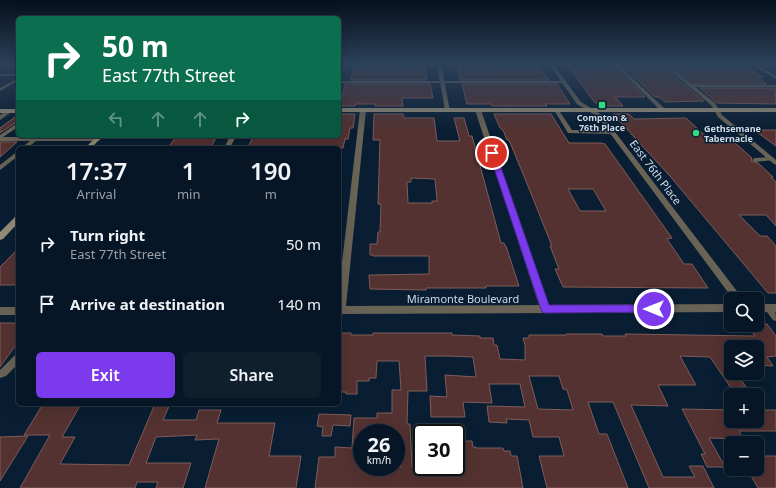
<!DOCTYPE html>
<meta charset="utf-8">
<style>
body{margin:0;font-family:"Noto Sans",sans-serif;background:#101f2e;color:#f1f3f6;height:100vh;display:flex;flex-direction:column;font-size:15px;white-space:nowrap}
*{box-sizing:border-box;margin:0}
p{font-size:13px;color:#989fa7}
.icon{flex:none;width:22px;height:22px;fill:none;stroke:currentColor;stroke-width:2;stroke-linecap:round;stroke-linejoin:round}
.map{position:relative;flex:1;overflow:hidden}
.side{position:absolute;left:16px;top:146px;width:325px;height:260px;display:flex;flex-direction:column;background:#071626;border-radius:6px;box-shadow:0 4px 16px #0002,0 0 0 1px #283543}
.side>*{flex:none}
.guide{position:absolute;left:16px;top:16px;width:325px;height:122px;border-radius:6px;box-shadow:0 4px 16px #0002,0 0 0 1px #283543;background:#0b6e4f;color:#fff;overflow:hidden}
.buttons{position:absolute;left:724px;top:292px;display:grid;gap:8px}
.buttons a{display:grid;place-items:center;width:40px;height:40px;border-radius:6px;background:#071626;box-shadow:0 4px 16px #0002,0 0 0 1px #283543;font-size:20px}
.speed{position:absolute;left:353px;top:424px;display:flex;gap:8px;font-size:20px;font-weight:700;text-align:center}
.speed>*{display:grid;place-content:center;width:52px;height:52px;border-radius:50%;background:#071626;box-shadow:0 4px 16px #0002,0 0 0 1px #283543;line-height:1}
.speed small{font-size:10px;font-weight:400}
.speed .limit{border:2px solid #111;border-radius:6px;background:#fff;color:#111}
.pin{position:absolute;display:grid;place-items:center;width:34px;height:34px;color:#fff;margin:-17px;border:2px solid #fff;border-radius:50%;box-shadow:0 1px 4px #0007}
.me{position:absolute;width:44px;margin:-22px;rotate:270deg;stroke-linejoin:round;filter:drop-shadow(0 0 3px #0008)}
.turn{display:flex;align-items:center;gap:14px;height:84px;padding:0 20px;font-size:18px}
.turn .icon{width:52px;height:52px;stroke-width:2.5}
.turn b{display:block;font-size:28px;line-height:34px}
.lanes{display:flex;align-items:center;height:38px;padding:0 20px;background:#0003;justify-content:center;gap:20px;direction:ltr}
.lanes .off{opacity:.35}
.eta{display:flex;justify-content:space-evenly;align-items:center;height:68px;text-align:center}
.eta b{font-size:24px;font-weight:600;line-height:28px}
.primary-button{display:flex;gap:8px;margin-top:auto;padding:8px 20px}
.primary-button a{flex:1;height:46px;border-radius:6px;background:#7c3aed;color:#fff;font-size:16px;font-weight:600;line-height:46px;text-align:center}
.primary-button a+a{background:#101f2e;color:#f1f3f6}
ul{padding:0;list-style:none}
li{display:flex;align-items:center;gap:12px;height:60px;padding:0 20px}
li div{flex:1}
li b{display:block;font-size:15px}
li em{font-style:normal}
.map>svg:first-child{display:block}
.building{fill:#533231;stroke:#7f5c5a;fill-rule:evenodd}
.lines{fill:none;stroke-linecap:round;stroke-linejoin:round}
.lane{fill:#696356;fill-rule:evenodd}
.street{fill:#696356;fill-rule:evenodd}
.secondary{fill:#948c77;fill-rule:evenodd}
.route{fill:#7c3aed;stroke:#51269a}
.poi-dot{fill:#36d880;stroke:#091e32;stroke-width:1.5}
.labels{text-anchor:middle;dominant-baseline:central;stroke-width:3;stroke-linejoin:round;paint-order:stroke}
.far-poi-label{font-size:9px;font-weight:bold;fill:#cedbe8;stroke:#091e32}
.street-label{font-size:11px;fill:#cedbe8;stroke:#091e32}
</style>
<div class="map">
<svg width="776" height="488" viewBox="0 0 776 488">
<rect width="100%" height="100%" fill="#091e32"/>
<path class="building" d="M354,64L425,66L427,80H351Z
M458,64H511L512,66H538L549,80H460Z
M567,64H613L645,97H615L623,106H607L603,103H595Z
M621,64L661,65L704,101L665,102L659,97H655Z
M680,64H742L763,77H757L767,84H693L671,65H682Z
M345,84H430L433,98H402L403,106H375V104H356L355,106H340Z
M462,84H557L570,104H545L547,106H492L491,104H467Z
M700,88H775L776,104L717,103Z
M339,114H355L353,128H350L348,139H345L343,148H248L253,136H339Z
M374,114H403L404,118H434L437,141H460L454,118H464L469,136H472L501,243H504L505,246H506L519,286H486V288H426V290L370,289L369,275L429,274V256H373V255H370V244H377L378,232H380L381,204H378L380,140H373ZM411,178L435,179L437,201H432V203H408L407,182H411Z
M494,114H551L569,143H601L605,144L672,238L667,239L684,264H692L708,288L563,287L555,269H559L550,246H552L528,186L509,140H507L503,130L500,128ZM568,189H593L606,211H580Z
M613,114H629L634,119L686,118L712,142L735,143L752,158L751,161L758,163L773,177H771L776,182V226L766,215H739L760,236H767L776,246V293H768L669,175Z
M18,115V122L15,123L0,133V128Z
M754,130H776V146Z
M177,136H217L211,147L208,148L169,146Z
M0,142H17L0,157Z
M18,249V285H0V267Z
M0,323H18V342L0,367Z
M767,324L776,336V356L767,357L773,366L757,365V347H731V373H736L746,387L731,388L710,357L680,356L696,385H658L668,406L631,405L663,477H695L689,466H703L714,488H649L613,402H588L599,434H607L628,488H547L539,456H564L559,437H533L529,420L506,419L507,423L489,422L487,406L525,407L520,384H489L492,403L463,402L465,417H431L430,396L447,397L445,375L476,377L473,357L448,356H425L427,391H408L407,424H410L412,467H456V441H472L473,447H476V448H503L504,451H510L511,456H517L523,488H315L319,457H335V447L352,448L354,418H377V413H392V390H401L399,361H377L376,378H369V381H357V394H346V392H339V333H351V335H373V333H452V335L480,336V338H493L494,345H497L500,359L525,360V345L523,338H529V335H566V334H602L603,336H626L625,334L755,336L747,325ZM529,376H559L563,389L567,390L573,410L538,409ZM362,433H396V440H401V467H362Z
M43,404H81L62,437H75L60,464L129,465L155,404H170L163,420H196L199,410H221L217,423H275L269,456H301L296,488H205L219,439L195,440L197,435L156,437L146,463H191L183,488H156L158,482H137L135,488H20L50,435H24Z
M682,409L731,410V421H757V410H776V431H739L743,439L709,438L725,467H707L701,454H705Z
M319,414L351,415L350,426L333,425L331,436H322L323,427L317,426Z
M28,436L0,481V437Z
M757,456H776V488H758L747,469H757Z"/>
<g class="lines">
<path class="lane" d="M614,64H618L665,109V111H661Z
M0,74H18V76H0Z
M18,78V81L0,91V88Z
M339,81H564L566,82L564,83H339Z
M690,85H776V87H690Z
M554,109H558L572,130H612L615,132L612,134L568,133L554,110Z
M16,124H18V127L3,137H98L101,139L98,141H36L27,148H21L30,141H0V135Z
M18,151V156L0,170V165Z
M772,157L774,158V160L755,162L752,160L755,158Z
M768,305C776,307 776,314 776,321L773,320L764,308L765,306Z
M18,354V364L6,376L0,378V370L15,355Z"/>
<path class="street" d="M437,64H441L450,111L445,110Z
M549,64H553L581,102L602,115L743,299H733L598,117L577,104Z
M662,64H667L715,103L722,115L776,160V165L774,164L718,117L711,105Z
M751,64H756L776,76V79Z
M478,108L481,110L548,305L731,304V312L339,314V288L360,110L363,108L366,110L346,306L539,305L475,110Z
M8,110L13,111L0,120V115Z
M230,136H236L230,148H224Z
M757,304H776V312H757Z
M0,307H18V315H0Z"/>
<path class="secondary" d="M339,108H776V112H339Z
M0,109H18V113H0Z
M97,136H103L91,148H85Z
M15,217H18V223L3,239L0,240V232Z"/>
</g>
<linearGradient id="sky" x2="0" y2="1"><stop stop-color="#05101c"/><stop offset="0.48" stop-color="#2c415a"/><stop offset="1" stop-color="#2c415a" stop-opacity="0"/></linearGradient>
<rect width="776" height="132" fill="url(#sky)"/>
<path class="route" d="M492,151L496,153L549,305H654L657,306L659,309L657,312L545,313L542,312L489,153Z"/>
<g class="poi-dot">
<rect x="598" y="101" width="8" height="8" rx="2"/>
<circle cx="696" cy="133" r="4"/>
</g>
<g class="labels">
<g class="far-poi-label">
<text x="602" y="117">Compton &amp;<tspan x="602" dy="10">76th Place</tspan></text>
<text x="704" y="128" text-anchor="start">Gethsemane<tspan x="704" dy="10">Tabernacle</tspan></text>
</g>
<g class="street-label">
<text transform="translate(656 172) rotate(53)">East 76th Place</text>
<text x="463" y="298">Miramonte Boulevard</text>
</g>
</g>
</svg>
<div class="buttons">
<a><svg class="icon" aria-label="search" viewBox="0 0 24 24"><circle cx="10" cy="10" r="6"/><path d="M15 15l6 6"/></svg></a>
<a><svg class="icon" aria-label="layers" viewBox="0 0 24 24"><path d="M12 4l9 5-9 5-9-5zM3 14l9 5 9-5"/></svg></a>
<a>+</a>
<a>−</a>
</div>
<div class="speed"><div>26<small>km/h</small></div><div class="limit">30</div></div>
<div class="pin" style="left:492px;top:153px;background:#d93025"><svg class="icon" aria-label="arrive" viewBox="0 0 24 24"><path d="M6 21V4h12l-3 4 3 4H6"/></svg></div>
<svg class="me" style="left:654px;top:309px" viewBox="-20 -20 40 40"><circle r="17" fill="#7c3aed" stroke="#fff" stroke-width="3"/><path d="M0-11L8 9 0 5-8 9z" fill="#fff"/></svg>
<div class="guide">
<div class="turn"><svg class="icon" aria-label="right" viewBox="0 0 24 24"><path d="M7 20v-9h11M14 6l5 5-5 5"/></svg><div><b>50 m</b>East 77th Street</div></div>
<div class="lanes"><svg class="icon off" aria-label="left" viewBox="0 0 24 24"><path d="M17 20v-9H6M10 6l-5 5 5 5"/></svg><svg class="icon off" aria-label="ahead" viewBox="0 0 24 24"><path d="M12 20V5M6 11l6-6 6 6"/></svg><svg class="icon off" aria-label="ahead" viewBox="0 0 24 24"><path d="M12 20V5M6 11l6-6 6 6"/></svg><svg class="icon" aria-label="right" viewBox="0 0 24 24"><path d="M7 20v-9h11M14 6l5 5-5 5"/></svg></div>
</div>
<section class="side">
<div class="eta">
<div><b>17:37</b><p>Arrival</p></div>
<div><b>1</b><p>min</p></div>
<div><b>190</b><p>m</p></div>
</div>
<ul>
<li><svg class="icon" aria-label="right" viewBox="0 0 24 24"><path d="M7 20v-9h11M14 6l5 5-5 5"/></svg><div><b>Turn right</b><p>East 77th Street</p></div><em>50 m</em></li>
<li><svg class="icon" aria-label="arrive" viewBox="0 0 24 24"><path d="M6 21V4h12l-3 4 3 4H6"/></svg><div><b>Arrive at destination</b></div><em>140 m</em></li>
</ul>
<div class="primary-button"><a>Exit</a><a>Share</a></div>
</section>
</div>
